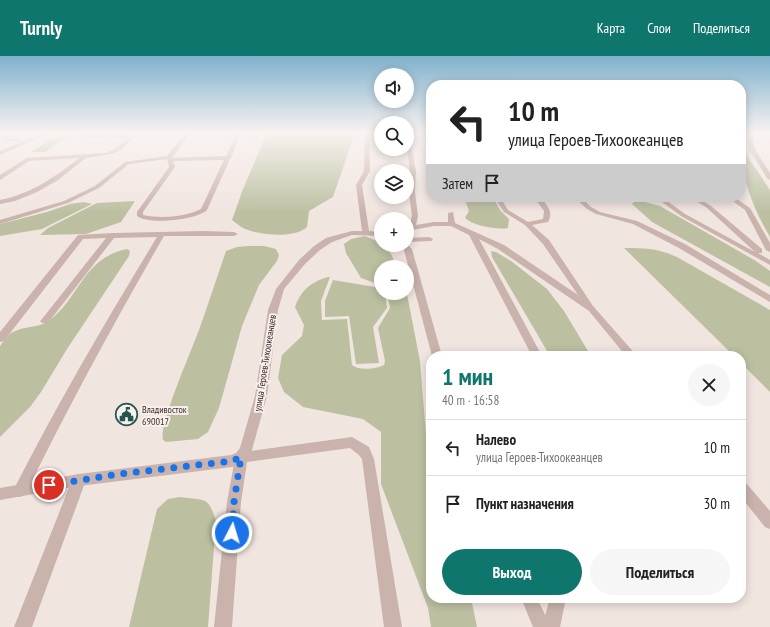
<!DOCTYPE html>
<html lang="ru">
<meta charset="utf-8">
<style>
body{margin:0;font-family:"PT Sans Narrow",sans-serif;background:#f6f6f6;color:#222;height:100vh;display:flex;flex-direction:column;font-size:15px;white-space:nowrap}
*{box-sizing:border-box;margin:0}
p{font-size:13px;color:#767676}
.icon{flex:none;width:22px;height:22px;fill:none;stroke:currentColor;stroke-width:2;stroke-linecap:round;stroke-linejoin:round}
.map{position:relative;flex:1;overflow:hidden}
.sheet{position:absolute;left:426px;top:295px;width:320px;height:252px;display:flex;flex-direction:column;background:#fff;border-radius:16px;box-shadow:0 2px 10px #0003}
.sheet>*{flex:none}
.top-card{position:absolute;left:426px;top:24px;width:320px;height:122px;border-radius:16px;box-shadow:0 2px 10px #0003;background:#fff;color:#222;overflow:hidden}
.buttons{position:absolute;left:374px;top:12px;display:grid;gap:8px}
.buttons a{display:grid;place-items:center;width:40px;height:40px;border-radius:50%;background:#fff;box-shadow:0 2px 10px #0003;font-size:20px}
.pin{position:absolute;display:grid;place-items:center;width:34px;height:34px;color:#fff;margin:-17px;border:2px solid #fff;border-radius:50%;box-shadow:0 1px 4px #0007}
.me{position:absolute;width:44px;margin:-22px;rotate:5deg;stroke-linejoin:round;filter:drop-shadow(0 0 3px #0008)}
.turn{display:flex;align-items:center;gap:14px;height:84px;padding:0 16px;font-size:18px}
.turn .icon{width:52px;height:52px;stroke-width:2.5}
.turn b{display:block;font-size:28px;line-height:34px}
.then{display:flex;align-items:center;height:38px;padding:0 16px;background:#0003;gap:8px;font-size:15px}
.round{display:grid;place-items:center;flex:none;width:42px;height:42px;border-radius:21px;background:#f6f6f6}
.summary{display:flex;align-items:center;justify-content:space-between;height:68px;padding:0 16px}
h1{font-size:24px;font-weight:700;line-height:30px;color:#0f766e}
.primary-button{display:flex;gap:8px;margin-top:auto;padding:8px 16px}
.primary-button a{flex:1;height:46px;border-radius:24px;background:#0f766e;color:#fff;font-size:16px;font-weight:700;line-height:46px;text-align:center}
.primary-button a+a{background:#f6f6f6;color:#222}
ul{padding:0;list-style:none}
li{display:flex;align-items:center;gap:12px;height:56px;padding:0 16px;border-top:1px solid #e0e0e0}
li div{flex:1}
li b{display:block;font-size:15px}
li em{font-style:normal}
header{display:flex;align-items:center;gap:24px;box-sizing:border-box;height:56px;padding:0 20px;background:#0f766e;color:#fff}
header strong{font-size:19px}
nav{display:flex;gap:22px;margin-inline-start:auto;font-size:14px}
.map>svg:first-child{display:block}
.green{fill:#bcc0a1}
.lines{fill:none;stroke-linecap:round;stroke-linejoin:round}
.lane{fill:#c9b3ac;fill-rule:evenodd}
.street{fill:#c9b3ac;fill-rule:evenodd}
.route{stroke:#1a73e8;stroke-width:7;stroke-dasharray:0 12.6}
.labels{text-anchor:middle;dominant-baseline:central;stroke-width:4;stroke-linejoin:round;paint-order:stroke}
.street-label{font-size:10px;fill:#382c2b;stroke:#f9f0ec}
.poi-label{font-size:10px;fill:#382c2b;stroke:#f9f0ec;text-anchor:start}
</style>
<header>
<strong>Turnly</strong>
<nav><a>Карта</a><a>Слои</a><a>Поделиться</a></nav>
</header>
<div class="map">
<svg width="770" height="571" viewBox="0 0 770 571">
<rect width="100%" height="100%" fill="#f1e5e0"/>
<path class="green" d="M267,77H355L333,141L309,155L307,171C294,183 261,179 245,173C241,171 236,167 232,164L243,133Z
M70,79L45,96H31L51,83Z
M741,91L770,134V181C754,154 741,122 741,91Z
M464,141H493L500,154L509,163L508,172C498,174 473,170 465,162L469,155Z
M135,145L121,166L86,178L40,179L48,172L97,147Z
M84,146L92,148L42,173L0,180V168L47,156L70,148Z
M634,146H645L660,150L756,205L770,215V231L652,166L632,148Z
M365,180C384,188 390,190 396,211H381V229L361,222L346,197L344,188L351,183Z
M248,190H264L276,193L279,199L277,205L259,229L242,270L219,352L208,376L198,383L166,386L163,384C159,367 193,292 200,271C209,246 217,221 226,195L237,191Z
M624,192C645,192 657,192 677,201L770,254V336L741,307V300H734Z
M127,193L130,195L129,200L67,293L41,336L30,351L0,381V290C3,286 6,281 10,278C22,269 39,273 50,264C80,241 83,202 127,193Z
M491,195L496,196L511,205L547,233L564,255L591,300H550L492,201Z
M328,221H330L321,245L322,264L347,263L352,309C359,315 376,313 384,309L385,305L378,272L390,252L387,237L407,238L420,305L426,379L431,394V542H471L477,571H431L428,552L381,428V376L363,363L303,351L284,336L278,322L282,299L302,280L304,269L295,251C300,235 312,225 328,221Z
M333,224L381,232V237H385L387,252L373,271L379,307L356,308L349,260L325,261V245Z
M180,441C205,445 208,439 216,465L208,571H129L157,453L168,443Z"/>
<g class="lines">
<path class="lane" d="M9,77H15L8,82L22,84V86L43,77H49L0,99V95L21,86L1,84V82Z
M185,77H190L172,102L226,100L237,77H241L231,101L232,102L230,103L207,154C197,164 148,169 137,160V156L169,111L167,103L129,108L99,132L68,147L0,168V164L64,145L95,130L125,106L167,100ZM224,104L201,153C186,161 160,163 143,159V156L175,111L173,105Z
M407,77L409,78L416,115L415,136L418,160L416,169L434,166H448V157L453,156L455,167L504,189L578,239L543,188L525,169L504,156L494,141H500L508,154L528,166L543,163L544,155L534,141H540C547,149 554,156 548,166L532,169L549,184L593,250L637,300H626L589,255L498,193L479,183L542,300H532L469,179L451,170H434L407,175V171H409L412,160L409,136L410,115L407,93Z
M748,77H752L755,93L770,117V124L767,122L749,93Z
M80,79H130L133,82L122,93L112,98L86,102L58,124L37,136L15,145L0,148V144C31,138 55,121 79,102L29,105L0,124V119L27,102L105,97L113,94L128,82L82,81Z
M574,141H581L591,151L600,156L637,165L685,188L770,239V246L679,192L633,168L596,158L587,153Z
M655,141H662L685,158L755,196L707,152L690,141H697L711,150L762,193V197H758L770,204V209L681,160Z
M727,141H734L750,152L770,187V196L766,194L745,154Z
M203,175L234,176L238,178L234,180H164C115,265 68,351 25,439L20,441L15,439L13,435L15,431C59,345 107,263 157,181L114,182L48,267H42L40,265L42,263L106,182L83,183L4,285L0,286V276L78,179L113,177Z
M429,181L433,183L432,185L407,186V182Z
M352,381L369,391L374,403L402,571H384L362,403L359,399L350,392L247,406L241,446L232,571H214L227,446L236,397Z
M79,418L84,420L86,424L32,571H14L72,424L74,420Z
M741,425L746,427L770,455V473L765,471L741,441Z
M550,542H566L560,571H542Z"/>
<path class="street" d="M365,77H369L370,115L362,129L369,175L381,176V180L352,179L332,186L320,194L305,208L284,233L278,254L267,340L252,394L246,405L232,411L79,430L0,444V432L79,418L231,399L236,397L240,392L255,340L268,254L276,233L299,204L314,190L326,182L352,175H362L356,129L364,115Z
M407,188L412,193L442,300H432L404,194L399,189Z
M521,542H537L551,571H533Z"/>
</g>
<linearGradient id="sky" x2="0" y2="1"><stop stop-color="#7fb1cd"/><stop offset="0.49" stop-color="#f9f3f1"/><stop offset="1" stop-color="#f9f3f1" stop-opacity="0"/></linearGradient>
<rect width="770" height="157" fill="url(#sky)"/>
<g class="lines">
<path class="route" d="M49,429L120,418L232,405L241,401L234,446L232,477"/>
</g>
<defs>
<symbol id="civic-ring" viewBox="-11 -11 22 22"><circle r="9.5" fill="#f9f0ec" stroke="#23564e" stroke-width="1.5"/><path d="M-.6-6.5H3V-4.5H.6V-3L4-1V1h2V6H-6V1h2V-1L-.6-3ZM-1.2 2.5V6h2.4V2.5Z" fill="#23564e"/></symbol>
</defs>
<g fill-rule="evenodd">
<use href="#civic-ring" x="114" y="346" width="25" height="25"/>
</g>
<g class="labels">
<g class="street-label">
<text transform="translate(265 307) rotate(-81)">улица Героев-Тихоокеанцев</text>
</g>
<g class="poi-label">
<text x="142" y="353">Владивосток<tspan x="142" dy="12">690017</tspan></text>
</g>
</g>
</svg>
<div class="buttons">
<a><svg class="icon" aria-label="sound" viewBox="0 0 24 24"><path d="M4 9h4l5-4v14l-5-4H4zM17 9q2 3 0 6"/></svg></a>
<a><svg class="icon" aria-label="search" viewBox="0 0 24 24"><circle cx="10" cy="10" r="6"/><path d="M15 15l6 6"/></svg></a>
<a><svg class="icon" aria-label="layers" viewBox="0 0 24 24"><path d="M12 4l9 5-9 5-9-5zM3 14l9 5 9-5"/></svg></a>
<a>+</a>
<a>−</a>
</div>
<div class="pin" style="left:49px;top:429px;background:#d93025"><svg class="icon" aria-label="arrive" viewBox="0 0 24 24"><path d="M6 21V4h12l-3 4 3 4H6"/></svg></div>
<svg class="me" style="left:232px;top:477px" viewBox="-20 -20 40 40"><circle r="17" fill="#1a73e8" stroke="#fff" stroke-width="3"/><path d="M0-11L8 9 0 5-8 9z" fill="#fff"/></svg>
<div class="top-card">
<div class="turn"><svg class="icon" aria-label="left" viewBox="0 0 24 24"><path d="M17 20v-9H6M10 6l-5 5 5 5"/></svg><div><b>10 m</b>улица Героев-Тихоокеанцев</div></div>
<div class="then">Затем<svg class="icon" aria-label="arrive" viewBox="0 0 24 24"><path d="M6 21V4h12l-3 4 3 4H6"/></svg></div>
</div>
<section class="sheet">
<div class="summary"><div><h1>1 мин</h1><p>40 m · 16:58</p></div><a class="round"><svg class="icon" aria-label="close" viewBox="0 0 24 24"><path d="M6 6l12 12M18 6L6 18"/></svg></a></div>
<ul>
<li><svg class="icon" aria-label="left" viewBox="0 0 24 24"><path d="M17 20v-9H6M10 6l-5 5 5 5"/></svg><div><b>Налево</b><p>улица Героев-Тихоокеанцев</p></div><em>10 m</em></li>
<li><svg class="icon" aria-label="arrive" viewBox="0 0 24 24"><path d="M6 21V4h12l-3 4 3 4H6"/></svg><div><b>Пункт назначения</b></div><em>30 m</em></li>
</ul>
<div class="primary-button"><a>Выход</a><a>Поделиться</a></div>
</section>
</div>
